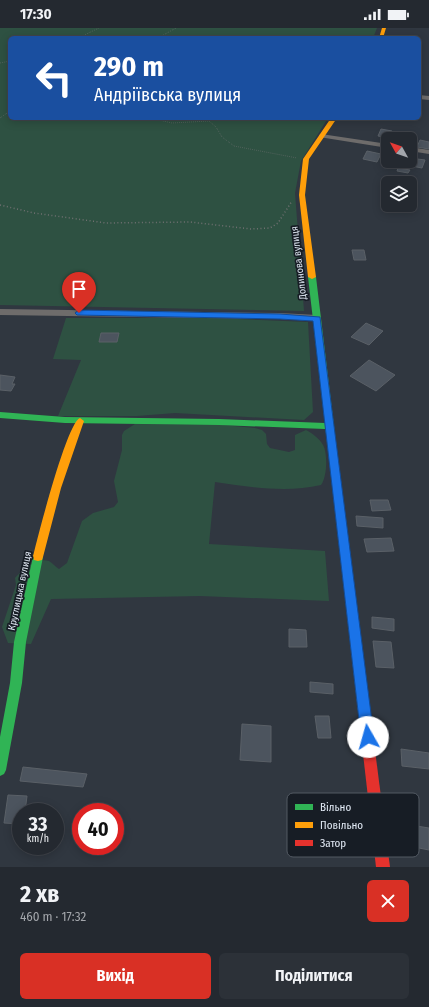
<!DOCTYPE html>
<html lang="uk">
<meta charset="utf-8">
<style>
body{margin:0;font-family:"Fira Sans Condensed",sans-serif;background:#2c3138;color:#f1f3f6;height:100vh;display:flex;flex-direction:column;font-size:15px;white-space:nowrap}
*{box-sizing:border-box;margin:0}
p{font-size:13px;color:#a3a6ab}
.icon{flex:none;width:22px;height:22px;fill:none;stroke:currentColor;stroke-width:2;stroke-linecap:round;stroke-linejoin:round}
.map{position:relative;height:839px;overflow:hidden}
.details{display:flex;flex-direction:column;background:#242930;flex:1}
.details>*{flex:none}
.top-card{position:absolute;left:8px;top:8px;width:413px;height:84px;border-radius:6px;box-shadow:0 2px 10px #0003,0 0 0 1px #41454c;background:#1a4fa0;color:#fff;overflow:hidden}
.needle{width:26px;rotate:310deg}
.buttons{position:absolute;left:381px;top:104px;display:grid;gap:8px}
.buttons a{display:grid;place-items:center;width:36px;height:36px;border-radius:6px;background:#242930;box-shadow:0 2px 10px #0003,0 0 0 1px #41454c;font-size:20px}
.speed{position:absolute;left:12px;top:775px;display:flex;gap:8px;font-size:20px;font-weight:700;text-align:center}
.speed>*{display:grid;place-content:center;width:52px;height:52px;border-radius:50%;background:#242930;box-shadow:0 2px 10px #0003,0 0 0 1px #41454c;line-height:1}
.speed small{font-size:10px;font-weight:400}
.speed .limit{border:6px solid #d22;background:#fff;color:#111}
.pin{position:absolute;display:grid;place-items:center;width:34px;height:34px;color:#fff;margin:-41px -17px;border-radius:50% 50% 50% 0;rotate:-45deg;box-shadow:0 0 4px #0007}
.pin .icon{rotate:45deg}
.me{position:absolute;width:44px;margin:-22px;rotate:353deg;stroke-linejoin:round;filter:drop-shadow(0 0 3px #0008)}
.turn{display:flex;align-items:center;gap:14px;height:84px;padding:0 20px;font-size:18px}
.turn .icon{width:52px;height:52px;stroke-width:2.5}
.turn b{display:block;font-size:28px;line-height:34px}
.round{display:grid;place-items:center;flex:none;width:42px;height:42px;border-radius:6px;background:#2c3138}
.overview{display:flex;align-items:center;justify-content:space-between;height:68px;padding:0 20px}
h1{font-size:24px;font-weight:700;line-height:30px}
.cta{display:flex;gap:8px;margin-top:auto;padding:8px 20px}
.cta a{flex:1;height:46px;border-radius:6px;background:#d93025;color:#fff;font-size:16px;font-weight:700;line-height:46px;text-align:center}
.cta a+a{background:#2c3138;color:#f1f3f6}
.status{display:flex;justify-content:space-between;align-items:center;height:28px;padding:0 20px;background:#242930;direction:ltr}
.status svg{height:11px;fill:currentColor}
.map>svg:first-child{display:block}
.green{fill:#2e5142}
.building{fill:#4c545e;stroke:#5a6067}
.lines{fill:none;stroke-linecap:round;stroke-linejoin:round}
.path-far1{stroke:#717172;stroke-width:1;stroke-dasharray:0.5 1.5;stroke-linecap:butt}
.path{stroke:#717172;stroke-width:1.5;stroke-dasharray:1 2.5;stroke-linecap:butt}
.street{fill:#6e6c6b;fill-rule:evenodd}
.fast{fill:#30b455;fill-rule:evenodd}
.slow{fill:#ff9f0a;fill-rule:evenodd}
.jam{fill:#e5322d;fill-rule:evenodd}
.route{fill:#1a73e8;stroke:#114b97}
.labels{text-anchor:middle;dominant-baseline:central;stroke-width:3.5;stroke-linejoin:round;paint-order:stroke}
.street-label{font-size:10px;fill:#e0e8f3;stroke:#171d25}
.key{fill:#171d25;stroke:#535a63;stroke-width:1}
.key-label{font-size:11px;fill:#e0e8f3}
</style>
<div class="status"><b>17:30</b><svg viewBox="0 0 49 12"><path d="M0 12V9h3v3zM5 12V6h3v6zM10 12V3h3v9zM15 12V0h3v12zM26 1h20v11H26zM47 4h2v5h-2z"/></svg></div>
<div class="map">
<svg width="429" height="839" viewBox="0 0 429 839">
<rect width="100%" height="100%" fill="#303740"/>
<path class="green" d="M0,0H377L373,10H10V90H328L301,133L295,165L304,283L0,277Z
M66,290H212L308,294L313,384L304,392L175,385L137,388H58L81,332L53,331Z
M135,396L223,397L255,400L262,402L266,406L267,416L270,420L289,424L295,422V407L306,402C312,405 320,411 323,417C328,426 327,449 321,457C286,465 250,459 215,454L209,516L325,523L329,573L200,568L51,571L31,616L8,615L2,599L16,557L15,550C22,542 36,529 49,533C52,535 56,539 59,541L67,535L82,493L93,485L114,479L118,474L114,453L122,422V407L124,403Z"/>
<path class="building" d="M381,101L392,103L389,110L378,108Z
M420,112L429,114V121L417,119Z
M367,123L381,126L377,134L363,131Z
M410,130L425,132L422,140L406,137L408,133H410Z
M398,140L410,142L408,145L397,143Z
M352,222H364L366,232H354Z
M366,295L383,303L369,317L351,309Z
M101,305H119L117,314H99Z
M369,332L395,347L376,363L350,348Z
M0,347L15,349L12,356H15L11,363L0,362Z
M370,472H388L391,482L372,483Z
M356,488L383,490V500L357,498Z
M391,510L394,523L367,524L364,511Z
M372,589L394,591V603L372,600Z
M289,601L306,602L307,619H289Z
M373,613L391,614L394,640L376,639Z
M310,654L333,656V666L310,664Z
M315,688H329L331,710H318Z
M242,696L271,698V734L240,732Z
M401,721L429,725V741L402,738Z
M23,739L87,746L83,759L20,753Z
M8,767L27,768L25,784H21V796L4,795Z
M404,796L429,800V822L404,817Z"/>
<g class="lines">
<path class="path-far1" d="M78,10L99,0
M158,10L176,0
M0,35L10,33
M0,90L10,83
M150,90L172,95L209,93L216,99L222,109L234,118L297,130"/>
<path class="path" d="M0,177L34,185L106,195L190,194L251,201L270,200L278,195L292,173"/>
<path class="street" d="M419,67L429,68V72L419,71Z
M321,106L388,116V120L319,109V107Z
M410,119L429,122V126L410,123Z
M0,281L280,285L317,287L321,290L317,293L280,291L0,287Z"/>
<path class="fast" d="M309,247H312L316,249L334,398L335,411L334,413H328L325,401L219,397L65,395L0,390V384L65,389L219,391L325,395L308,249Z
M38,525L42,526L43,529L26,614L22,655L6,742L4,746L0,748V709L10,655L14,614L33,529L34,526Z"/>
<path class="slow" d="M382,0H386L383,10H379Z
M331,90H337L309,131L305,167L316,249L312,251L308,249L299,167L303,131Z
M80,390L84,393L61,460L43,529L42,532L38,533L34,532L33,529C37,511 67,394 80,390Z
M331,408L335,411L371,691L369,695L365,697L361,695L359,691L327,411Z"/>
<path class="jam" d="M365,685L369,687L371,691L390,839H376L359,691L361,687Z"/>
</g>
<path class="route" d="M79,282L280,286L320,289L374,709L372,714L368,715L363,714L361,709L313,293L280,291L77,287L75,285Z"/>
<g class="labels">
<g class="street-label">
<text transform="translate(299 235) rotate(-97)">Долинова вулиця</text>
<text transform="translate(20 563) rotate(-78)">Круглицька вулиця</text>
</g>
</g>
<rect x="287" y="765" width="132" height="64" rx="6" class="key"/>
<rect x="295" y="776" width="18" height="6" fill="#30b455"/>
<rect x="295" y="794" width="18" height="6" fill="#ff9f0a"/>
<rect x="295" y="812" width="18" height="6" fill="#e5322d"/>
<g class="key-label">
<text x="320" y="783">Вільно</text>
<text x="320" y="801">Повільно</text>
<text x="320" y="819">Затор</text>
</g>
</svg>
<div class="buttons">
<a><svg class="needle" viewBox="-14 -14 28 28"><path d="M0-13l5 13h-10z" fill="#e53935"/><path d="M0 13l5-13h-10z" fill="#a3a6ab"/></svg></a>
<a><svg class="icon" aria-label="layers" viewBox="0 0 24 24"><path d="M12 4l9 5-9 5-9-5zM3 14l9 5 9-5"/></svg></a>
</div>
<div class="speed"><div>33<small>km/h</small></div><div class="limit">40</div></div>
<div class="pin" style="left:79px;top:285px;background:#d93025"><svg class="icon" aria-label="arrive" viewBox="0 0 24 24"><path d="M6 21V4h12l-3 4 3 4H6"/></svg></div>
<svg class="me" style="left:368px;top:709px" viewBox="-20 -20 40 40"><circle r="19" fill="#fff"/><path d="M0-13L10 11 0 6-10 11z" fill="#1a73e8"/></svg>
<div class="top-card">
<div class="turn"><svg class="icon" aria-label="left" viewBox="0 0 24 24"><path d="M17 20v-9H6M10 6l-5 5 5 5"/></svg><div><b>290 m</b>Андріївська вулиця</div></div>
</div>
</div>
<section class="details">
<div class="overview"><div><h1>2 хв</h1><p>460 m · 17:32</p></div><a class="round" style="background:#d93025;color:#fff"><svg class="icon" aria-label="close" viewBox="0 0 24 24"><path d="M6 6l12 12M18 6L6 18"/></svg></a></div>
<div class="cta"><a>Вихід</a><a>Поділитися</a></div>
</section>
